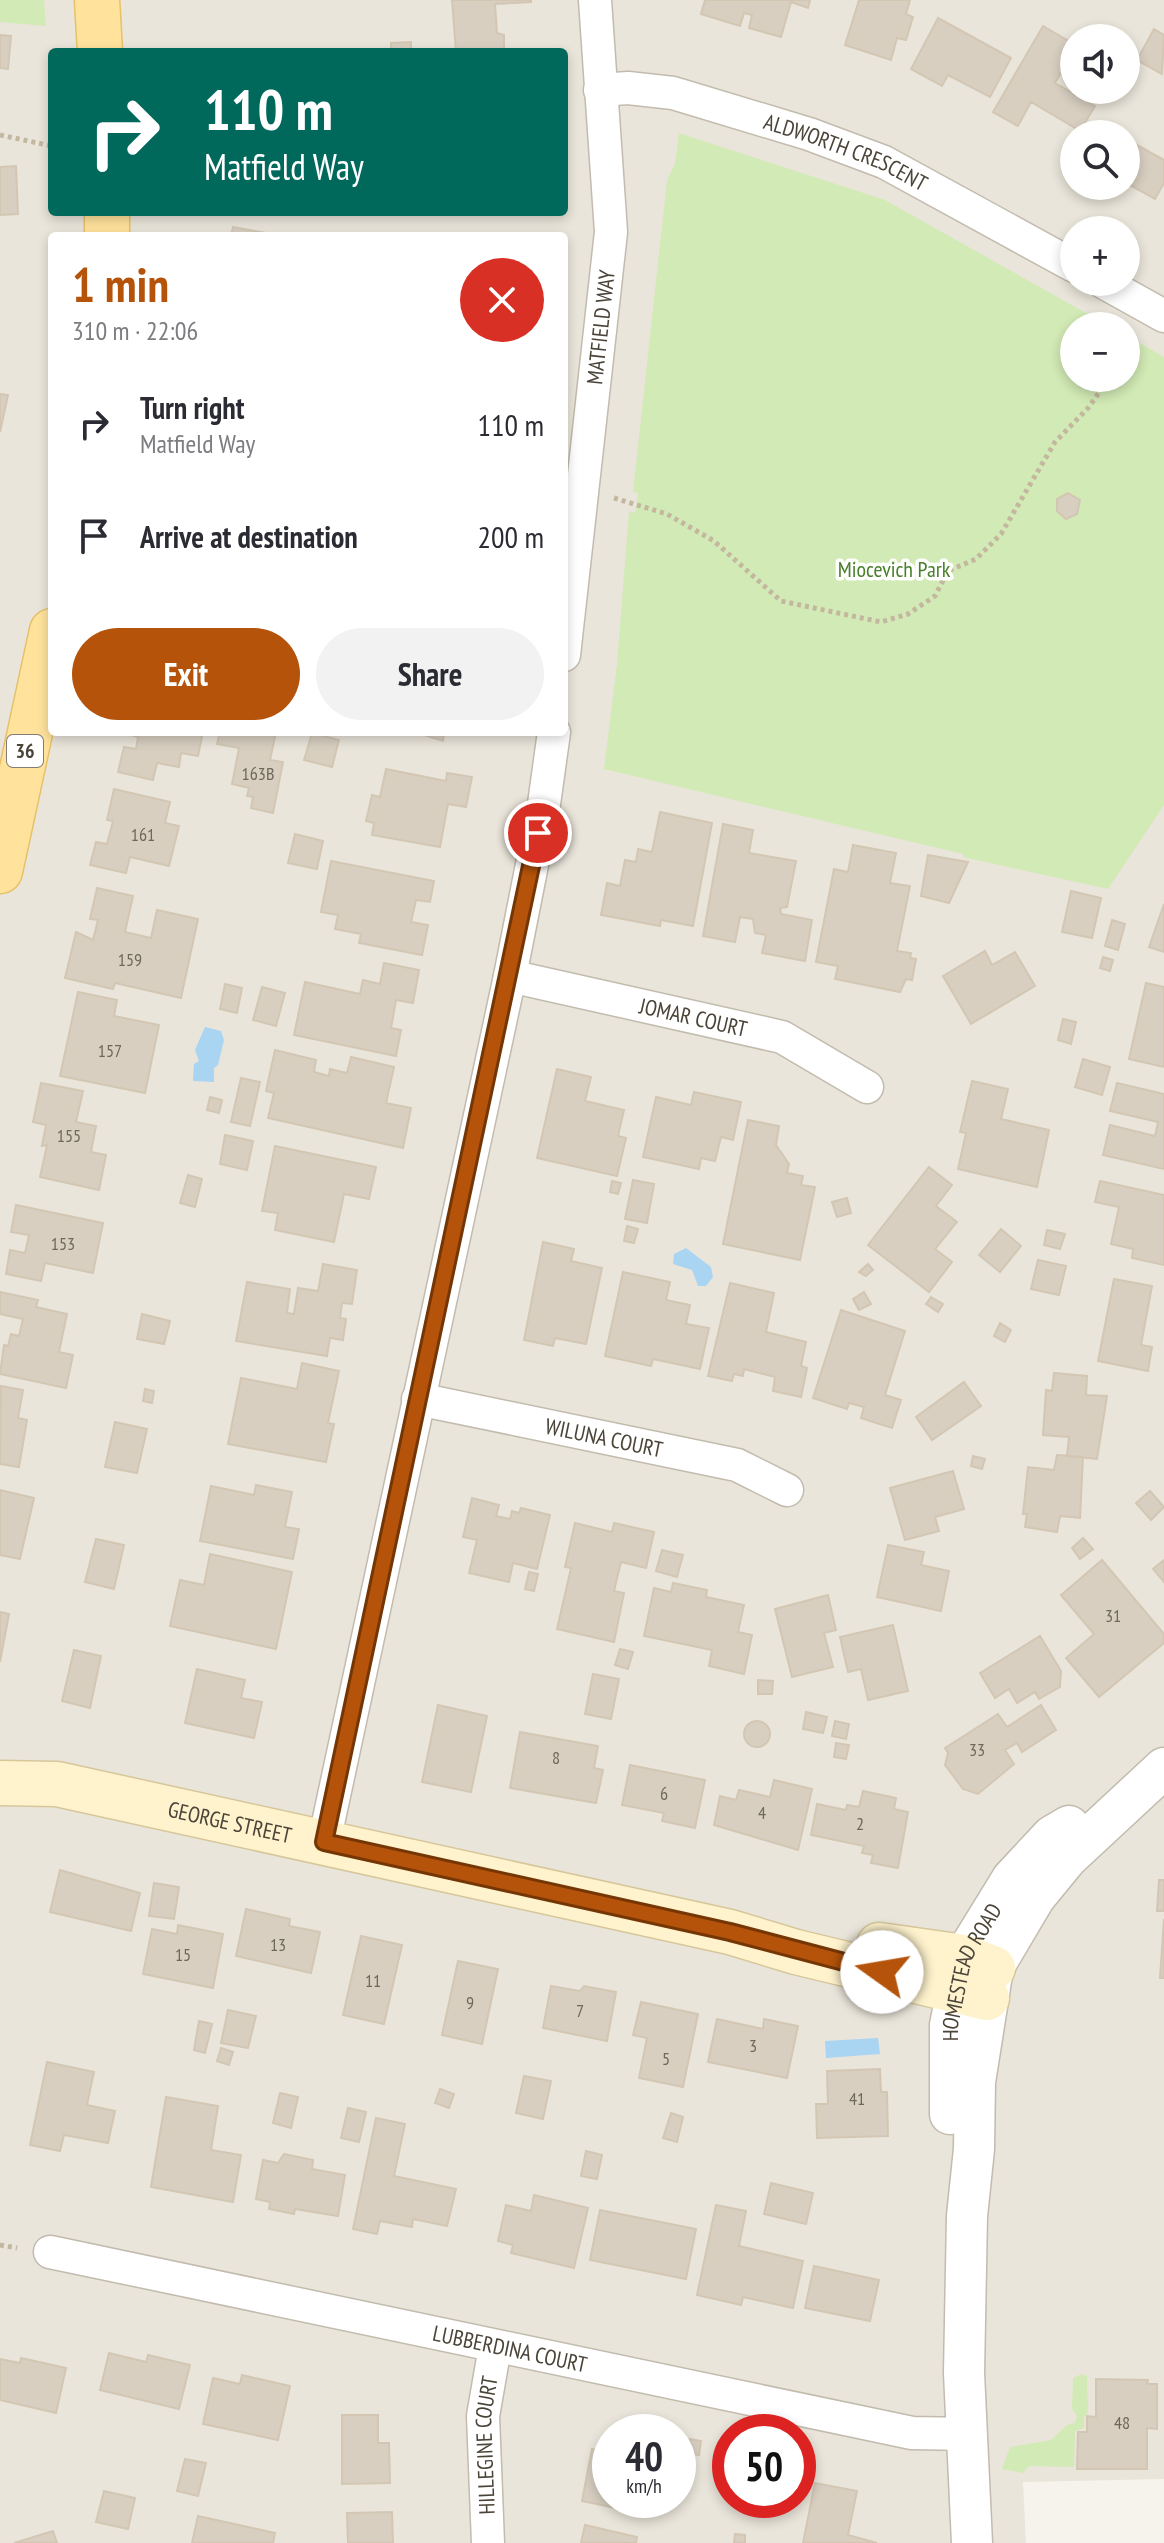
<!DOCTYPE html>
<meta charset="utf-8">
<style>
body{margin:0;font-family:"PT Sans Narrow",sans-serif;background:#f2f2f3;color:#2b2b33;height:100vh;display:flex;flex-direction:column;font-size:30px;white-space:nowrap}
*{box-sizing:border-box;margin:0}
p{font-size:26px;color:#7c7c81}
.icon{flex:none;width:44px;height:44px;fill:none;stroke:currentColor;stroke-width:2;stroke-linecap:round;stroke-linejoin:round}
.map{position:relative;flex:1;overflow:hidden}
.panel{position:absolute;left:48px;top:232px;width:520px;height:504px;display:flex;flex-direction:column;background:#fff;border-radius:8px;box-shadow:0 4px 12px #0003}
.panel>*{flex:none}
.top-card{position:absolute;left:48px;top:48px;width:520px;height:168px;border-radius:8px;box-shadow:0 4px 12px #0003;background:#00695c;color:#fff;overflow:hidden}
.tools{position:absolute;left:1060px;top:24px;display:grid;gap:16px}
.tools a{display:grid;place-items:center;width:80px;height:80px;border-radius:50%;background:#fff;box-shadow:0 4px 12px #0003;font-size:40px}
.speed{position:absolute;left:592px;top:2414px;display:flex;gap:16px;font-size:40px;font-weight:700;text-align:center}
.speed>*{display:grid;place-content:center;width:104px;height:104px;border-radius:50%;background:#fff;box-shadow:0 4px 12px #0003;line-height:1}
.speed small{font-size:20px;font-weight:400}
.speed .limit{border:12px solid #d22;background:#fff;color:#111}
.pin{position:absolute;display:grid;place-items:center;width:68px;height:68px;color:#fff;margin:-34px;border:4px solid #fff;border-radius:50%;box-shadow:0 2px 8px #0007}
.me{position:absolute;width:88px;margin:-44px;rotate:283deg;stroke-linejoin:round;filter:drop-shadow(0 0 6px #0008)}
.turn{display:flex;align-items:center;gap:28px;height:168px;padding:0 24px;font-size:36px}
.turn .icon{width:104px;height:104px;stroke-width:2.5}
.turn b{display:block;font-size:56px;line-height:68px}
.round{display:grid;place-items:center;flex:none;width:84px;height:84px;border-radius:42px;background:#f2f2f3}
.headline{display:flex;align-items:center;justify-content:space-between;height:136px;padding:0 24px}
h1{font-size:48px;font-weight:700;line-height:60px;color:#b45309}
.primary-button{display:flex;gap:16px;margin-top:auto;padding:16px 24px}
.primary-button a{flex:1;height:92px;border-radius:48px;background:#b45309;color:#fff;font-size:32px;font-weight:700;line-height:92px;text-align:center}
.primary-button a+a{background:#f2f2f3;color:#2b2b33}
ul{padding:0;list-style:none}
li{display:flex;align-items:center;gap:24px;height:112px;padding:0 24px}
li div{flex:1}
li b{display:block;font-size:30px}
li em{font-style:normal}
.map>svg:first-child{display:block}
.residential{fill:#eae5da;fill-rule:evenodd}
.green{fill:#d2eab5}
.water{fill:#a9d4f2}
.building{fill:#d8cfc1;stroke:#d3c7b4;stroke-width:2}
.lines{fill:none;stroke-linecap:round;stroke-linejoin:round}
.minor-casing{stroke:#c2bbae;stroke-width:35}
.tertiary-casing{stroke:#c2bbae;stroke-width:43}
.secondary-casing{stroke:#d6c79b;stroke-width:47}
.primary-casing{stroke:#e6c16a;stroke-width:47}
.path{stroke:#c4b79f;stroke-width:5;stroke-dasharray:4 4;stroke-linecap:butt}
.minor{stroke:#fff;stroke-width:32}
.tertiary{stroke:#fff;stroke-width:40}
.secondary{stroke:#fff3cd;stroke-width:44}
.primary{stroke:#ffe39c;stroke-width:44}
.route-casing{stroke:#753606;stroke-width:20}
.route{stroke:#b45309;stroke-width:14}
.labels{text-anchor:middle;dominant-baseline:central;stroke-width:7;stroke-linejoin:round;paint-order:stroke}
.number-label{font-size:18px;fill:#6e675b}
.shield{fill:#fff;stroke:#817c74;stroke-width:2}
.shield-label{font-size:20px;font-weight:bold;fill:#4b4439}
.street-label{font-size:22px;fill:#4b4439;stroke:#fff}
.park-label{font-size:22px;fill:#4a7f2a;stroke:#fff}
</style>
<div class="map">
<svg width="1164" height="2543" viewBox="0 0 1164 2543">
<rect width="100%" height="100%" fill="#f6f3ec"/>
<path class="residential" d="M0,0H1164V2479L1023,2482L1026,2543H0ZM1074,38H1126V90H1074ZM52,52H564V212H52ZM1074,134H1126V186H1074ZM1074,230H1126V282H1074ZM52,236H564V732H52ZM1074,326H1126V378H1074ZM610,2432H678V2500H610ZM730,2432H798V2500H730Z"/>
<path class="green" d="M0,0H44L46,26L0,22Z
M679,133L885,200L1109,326H1074V378H1126V335L1164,357V805L1108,889L963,857V854L604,769L617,664L629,511L635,513L638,493L633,492L667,180L675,164Z
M1082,2374L1087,2376L1088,2413L1084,2417V2428L1075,2431L1074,2467L1029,2466L1023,2473L1002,2469L1010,2447L1051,2440L1067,2425L1075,2423L1077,2416L1072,2409L1073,2378Z"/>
<path class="water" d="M205,1027L221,1031L224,1040L218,1065L214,1068V1082L193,1081L194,1064L199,1061L195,1050Z
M686,1248L711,1267L713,1277L706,1286H698L692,1270L673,1264L674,1254Z
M878,2038L880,2054L826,2058L825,2041Z"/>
<path class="building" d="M452,0H531V2L495,4L497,33L504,35V52H456Z
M705,0H810L808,8L791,2L781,37L749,28L752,15L744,13L740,26L701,14Z
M859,0H910L906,14L913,17L906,40L897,38L891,60L845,45Z
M938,18L1011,58L990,97L948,75L942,86L911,69Z
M1043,26L1074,44V50L1055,83L1095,106L1080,131L1031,102L1018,126L993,112Z
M1154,29L1164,35L1162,74L1137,60Z
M0,35L11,36L8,69L0,68Z
M411,42V52H391V43Z
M1126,139L1164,160V183L1155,199L1126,183Z
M16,166L18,214L0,215V167Z
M233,227L282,236H231Z
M0,394L8,395L0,432Z
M1068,493L1080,500L1077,514L1066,519L1057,511V499Z
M203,732L198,756L181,753L179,767L157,763L153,780L118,772L124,747L136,749L138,737L121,732Z
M220,732H276L270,760L283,762L273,813L251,808L253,797L247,796L249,788L232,784L239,748L217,744Z
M415,732H444L443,741Z
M312,733L339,740L332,767L304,760Z
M386,769L446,781L447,773L472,777L466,807L448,804L440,847L372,835L374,823L366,821L372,795L380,797Z
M114,789L170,802L165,823L179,826L169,866L130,857L126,873L90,865L96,842L107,844L113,821L107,820Z
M660,812L712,823L693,926L661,920L660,926L601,915L607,883L620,886L625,860L636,862L638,849L652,852Z
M723,824L753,830L749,853L796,861L787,907L780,908L781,914L812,920L805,961L762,953L766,935L755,933L753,919L740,917L735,942L703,936Z
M295,834L323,841L317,869L288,863Z
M853,845L896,853L890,883L910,886L897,951L911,953L910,958L916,959L912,980L906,979L900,992L835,979L838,966L816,962L834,869L848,872Z
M928,855L968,862L949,903L921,896Z
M331,861L434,881L430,902L416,900L411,922L428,925L422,955L359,943L361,934L335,929L338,915L321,912Z
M97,888L133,896L125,932L151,938L157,910L198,919L181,998L115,983L113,989L65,978L76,932L93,940L98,920L90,919Z
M1071,891L1101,898L1092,938L1062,932Z
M1164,904V952L1149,947Z
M1112,920L1125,924L1118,950L1105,946Z
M985,951L992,965L1015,952L1035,986L971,1024L943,976Z
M1103,957L1113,960L1110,971L1100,968Z
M384,963L419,970L413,1003L396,1000L391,1028L401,1030L396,1056L294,1035L305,982L360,994L363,980L380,984Z
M1146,983L1164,987V1067L1129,1059Z
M225,984L242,988L237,1013L220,1009Z
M262,987L285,993L276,1026L253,1020Z
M78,992L117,1000L114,1016L159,1025L145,1093L60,1076Z
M1063,1019L1076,1022L1071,1044L1058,1040Z
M275,1050L316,1060L314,1072L329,1076L330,1069L347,1073L351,1057L394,1067L386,1103L411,1108L403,1148L268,1118L274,1093L266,1091Z
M1083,1059L1110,1067L1102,1095L1075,1087Z
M557,1069L591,1077L585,1101L624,1110L618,1136L626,1138L617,1176L537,1158Z
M241,1078L260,1082L250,1126L231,1122Z
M972,1081L1008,1089L1001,1119L1049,1130L1037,1187L958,1169L966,1133L960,1132Z
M41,1083L83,1091L76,1122L96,1126L91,1152L106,1155L99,1190L40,1177L47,1145L42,1146L46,1125L33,1122Z
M1117,1083L1164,1094V1169L1103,1155L1110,1125L1155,1136L1158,1122L1110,1111Z
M694,1092L741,1102L733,1140L721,1137L715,1161L701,1158L699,1169L643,1157L656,1097L691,1105Z
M210,1097L222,1100L219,1113L207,1110Z
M748,1120L779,1126L776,1145L789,1164L787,1173L803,1176L801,1185L815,1187L800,1260L723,1244Z
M225,1135L253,1141L247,1170L220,1164Z
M275,1146L376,1167L369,1199L344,1194L334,1242L275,1230L278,1213L262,1211Z
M929,1167L952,1185L936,1206L957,1222L935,1249L952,1262L929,1292L868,1245Z
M188,1175L202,1179L195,1207L180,1203Z
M633,1180L654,1184L647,1223L625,1219Z
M612,1181L621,1183L618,1194L610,1192Z
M1100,1181L1164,1195V1265L1132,1258L1133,1249L1111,1244L1119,1207L1095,1202Z
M847,1198L851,1213L837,1217L832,1202Z
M16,1205L103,1223L93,1273L45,1263L41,1281L6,1274L10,1250L25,1253L29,1235L11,1232Z
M627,1226L638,1229L634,1243L624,1241Z
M1001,1229L1021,1246L1000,1272L979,1255Z
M1047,1230L1065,1234L1060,1249L1044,1245Z
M543,1242L574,1249L571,1261L602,1268L586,1344L555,1338L553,1346L524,1340Z
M1038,1260L1066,1266L1059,1295L1031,1289Z
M323,1264L357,1270L352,1304L342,1303L340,1318L346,1319L343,1340L330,1338L327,1356L236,1341L247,1282L290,1289L287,1313L294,1314L298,1288L318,1291Z
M868,1264L873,1270L866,1276L859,1272Z
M623,1272L670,1282L666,1300L690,1305L686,1324L709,1328L700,1369L653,1359L651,1366L605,1356Z
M1114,1279L1152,1286L1141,1345L1152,1347L1148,1371L1098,1361Z
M730,1283L774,1293L766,1332L806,1342L801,1366L807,1368L801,1397L773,1391L775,1377L744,1369L743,1376L734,1374L732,1381L708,1376Z
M0,1292L38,1300L36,1307L67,1314L59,1352L73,1355L66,1388L0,1374L4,1345L8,1346L11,1334L19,1336L23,1319L0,1314Z
M864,1292L871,1304L859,1310L853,1299Z
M931,1297L943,1304L938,1312L926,1304Z
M841,1310L905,1331L885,1395L901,1400L892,1428L861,1418L864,1407L849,1403L847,1409L813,1398Z
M142,1314L170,1321L164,1344L137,1339Z
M1000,1323L1011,1330L1005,1342L994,1336Z
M302,1363L339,1371L328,1423L334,1424L326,1462L228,1444L241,1378L297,1389Z
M1054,1373L1087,1376L1086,1395L1107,1396L1097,1459L1067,1456L1069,1437L1043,1435L1046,1390L1052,1391Z
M964,1382L981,1406L932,1440L916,1417Z
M1,1386L23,1390L18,1418L27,1420L19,1467L0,1464Z
M145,1389L154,1391L152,1403L143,1401Z
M115,1422L147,1429L137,1473L105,1467Z
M1057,1455L1083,1457L1080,1518L1060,1516L1057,1532L1025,1527L1027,1514H1023L1028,1467L1054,1470Z
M973,1456L985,1459L982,1469L971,1466Z
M953,1471L964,1509L935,1517L939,1531L905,1540L890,1488Z
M256,1485L292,1492L285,1527L299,1529L293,1559L200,1541L211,1486L254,1495Z
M0,1490L34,1498L20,1559L0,1555Z
M1150,1491L1164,1507L1151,1520L1136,1503Z
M472,1498L499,1505L496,1516L510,1519L512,1511L519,1513L521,1508L550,1515L537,1569L513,1563L509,1582L469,1573L477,1540L463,1537Z
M575,1523L612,1532L614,1523L654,1532L646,1568L621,1562L614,1591L624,1593L614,1642L557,1629L571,1568L565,1567Z
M1083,1538L1093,1549L1080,1559L1072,1548Z
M96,1539L124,1545L114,1589L85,1582Z
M888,1545L924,1552L921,1565L949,1571L941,1611L877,1597Z
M662,1550L683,1555L677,1577L656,1571Z
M210,1554L292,1572L276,1649L170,1626L180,1580L204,1585Z
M1102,1560L1164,1634V1643L1099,1697L1066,1658L1094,1634L1061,1595Z
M1164,1560V1582L1153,1569Z
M529,1572L538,1574L534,1591L525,1589Z
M673,1583L707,1590L706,1597L744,1605L738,1632L752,1635L744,1674L709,1666L712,1650L644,1636L654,1588L671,1592Z
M828,1595L836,1630L824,1633L833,1667L792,1677L775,1609Z
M0,1612L9,1614L0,1662Z
M893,1625L908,1691L868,1700L861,1669L848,1672L840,1637Z
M1040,1636L1061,1671L1060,1687L1039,1699L1035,1692L1017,1703L1009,1689L995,1698L980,1673Z
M620,1649L633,1652L628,1669L615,1665Z
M74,1650L101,1656L90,1708L62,1701Z
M197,1669L245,1680L241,1698L262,1702L254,1738L185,1723Z
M593,1674L619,1679L611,1719L585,1714Z
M758,1680L773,1681L772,1694H758Z
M438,1705L487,1716L471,1792L422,1782Z
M1041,1705L1056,1730L1022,1752L1017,1743L1005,1750L1014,1764L978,1794L963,1789L945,1765L948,1753L945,1748L998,1714L1007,1727Z
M806,1712L827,1717L823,1733L803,1729Z
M744 1734a13 13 0 1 1 26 0a13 13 0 1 1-26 0Z
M835,1721L849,1724L846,1739L832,1736Z
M520,1732L598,1746L594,1768L603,1770L596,1803L510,1788Z
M836,1743L849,1745L846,1759L834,1757Z
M630,1765L705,1780L695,1828L662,1821L664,1813L622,1805Z
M774,1780L812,1789L798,1850L714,1825L720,1796L736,1800L739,1790L770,1797Z
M863,1791L896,1798L894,1809L908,1812L898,1868L871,1863L873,1855L862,1853L864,1846L811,1835L817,1804L846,1810L847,1805L859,1807Z
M60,1870L140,1893L131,1931L50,1912Z
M1159,1880H1164V1911H1157Z
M154,1883L179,1887L174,1919L149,1916Z
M246,1909L290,1919L289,1926L320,1932L311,1973L236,1956Z
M1164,1919V1978H1160Z
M178,1925L223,1934L213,1988L143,1974L152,1929L177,1934Z
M361,1936L402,1945L384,2024L343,2015Z
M458,1961L498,1969L482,2044L442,2035Z
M551,1986L580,1991L584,1986L616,1992L607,2041L543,2028Z
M641,2002L698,2014L683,2087L639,2078L647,2038L633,2035Z
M228,2010L256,2016L248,2048L221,2043Z
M717,2019L763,2029L764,2019L798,2026L787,2078L708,2062Z
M199,2021L212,2024L205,2053L194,2050Z
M221,2048L233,2052L229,2065L217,2061Z
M47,2062L94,2072L87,2105L115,2111L108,2143L64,2135L60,2151L30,2145Z
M880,2069L881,2092H887L888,2136L817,2138L816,2104H828L827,2071Z
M524,2076L551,2081L543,2119L516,2113Z
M440,2089L454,2094L449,2108L435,2103Z
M280,2093L298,2097L291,2128L273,2123Z
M166,2097L218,2106L211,2150L241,2155L233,2202L151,2187Z
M348,2108L366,2112L359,2142L341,2138Z
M671,2113L683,2117L677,2142L663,2138Z
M376,2118L405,2124L394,2176L456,2189L447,2226L413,2219L412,2227L380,2221L377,2234L353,2229Z
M586,2151L602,2155L597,2179L581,2176Z
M284,2154L313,2160L312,2169L345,2175L338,2216L295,2209L294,2214L269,2209L270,2202L256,2199L263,2160L278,2163Z
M771,2183L813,2193L806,2224L764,2214Z
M534,2195L588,2208L574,2268L511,2253L513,2245L498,2241L506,2205L531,2211Z
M716,2205L746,2211L739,2246L803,2261L793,2308L743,2297L741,2305L697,2295Z
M600,2210L696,2229L686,2279L590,2260Z
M814,2266L879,2280L870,2321L805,2308Z
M109,2353L146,2362L148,2355L190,2365L179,2409L100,2390Z
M21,2358L66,2368L56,2413L0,2400V2359L20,2363Z
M242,2375L290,2386L278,2440L203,2424L213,2378L240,2384Z
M1096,2379L1148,2380L1147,2384H1157V2429L1147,2428V2469H1077L1078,2432H1087V2416L1096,2417Z
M342,2415H378V2443H389L390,2483L342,2484Z
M603,2437L610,2438V2500H641L639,2513L582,2501L592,2449L601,2451Z
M690,2439L701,2441L699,2455L687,2453Z
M185,2459L206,2463L198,2496L177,2491Z
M815,2483L857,2491L848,2535L877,2543H803Z
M104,2491L135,2498L128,2529L96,2522Z
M392,2512L393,2543H348L347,2513Z
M198,2516L275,2533L273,2543H192Z
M585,2525L637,2537L636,2543H581Z
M53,2531L57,2543H14Z
M735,2534L745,2535V2543H734Z"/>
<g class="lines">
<defs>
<g id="minor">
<path id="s1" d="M600,90L628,88L673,93L809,134L884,162L1074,266"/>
<path d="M1103,282L1164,316"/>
<path id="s2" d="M564,655L611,232L595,0"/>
<path id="s3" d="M510,976L782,1037L867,1087"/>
<path id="s4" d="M418,1399L737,1465L787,1490"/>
<path d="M324,1842L510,976L544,804L554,732"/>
<path id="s5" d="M50,2252L912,2433L969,2434"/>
<path id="s6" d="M488,2543L483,2416L495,2347"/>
</g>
<g id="tertiary">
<path id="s7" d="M950,2114V2025L964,1957L1012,1879L1052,1836L1069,1826"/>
<path d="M972,2543L964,2373L967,2216L974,2149L975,2082L993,1968L1035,1897L1067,1858L1164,1768"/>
</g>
<g id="secondary">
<path id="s8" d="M0,1783L57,1784L730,1932L796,1952L987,1998"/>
<path d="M879,1945L964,1957L993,1968"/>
</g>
<path id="primary" d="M97,0L100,52
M107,212V236
M0,871L52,631"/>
</defs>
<use href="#minor" class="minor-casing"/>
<use href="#tertiary" class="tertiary-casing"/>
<use href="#secondary" class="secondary-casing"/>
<use href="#primary" class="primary-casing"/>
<path class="path" d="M0,135L52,146
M1126,353L1132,344
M614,498L667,514L714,541L781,601L881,622L908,614L935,596L948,571L976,559L1001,534L1055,442L1089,407L1109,378
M0,2245L17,2248"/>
<use href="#minor" class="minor"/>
<use href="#tertiary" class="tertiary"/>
<use href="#secondary" class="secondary"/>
<use href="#primary" class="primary"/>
</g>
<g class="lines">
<defs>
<path id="route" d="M538,833L324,1842L730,1932L882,1972"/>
</defs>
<use href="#route" class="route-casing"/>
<use href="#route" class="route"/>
</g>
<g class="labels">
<g class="number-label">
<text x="258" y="773">163B</text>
<text x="143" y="834">161</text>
<text x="130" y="959">159</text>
<text x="110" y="1050">157</text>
<text x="69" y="1135">155</text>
<text x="63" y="1243">153</text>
<text x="1113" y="1615">31</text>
<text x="977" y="1749">33</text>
<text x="556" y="1757">8</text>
<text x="664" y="1793">6</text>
<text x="762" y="1812">4</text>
<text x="860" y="1823">2</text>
<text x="278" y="1944">13</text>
<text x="183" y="1954">15</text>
<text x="373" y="1980">11</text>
<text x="470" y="2002">9</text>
<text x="580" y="2010">7</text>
<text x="753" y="2045">3</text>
<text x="666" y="2058">5</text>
<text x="857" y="2098">41</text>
<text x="1122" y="2422">48</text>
</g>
<rect class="shield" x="7" y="735" width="36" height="32" rx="6"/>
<g class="shield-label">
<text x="25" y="751">36</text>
</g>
<g class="street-label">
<text stroke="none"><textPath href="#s1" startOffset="256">ALDWORTH CRESCENT</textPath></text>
<text stroke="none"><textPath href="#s2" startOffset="330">MATFIELD WAY</textPath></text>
<text stroke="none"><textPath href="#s3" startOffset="188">JOMAR COURT</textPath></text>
<text stroke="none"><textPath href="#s4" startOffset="190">WILUNA COURT</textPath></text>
<text stroke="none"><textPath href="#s8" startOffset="234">GEORGE STREET</textPath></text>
<text stroke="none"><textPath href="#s7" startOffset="146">HOMESTEAD ROAD</textPath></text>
<text stroke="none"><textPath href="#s5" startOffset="470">LUBBERDINA COURT</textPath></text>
<text stroke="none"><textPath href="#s6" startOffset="98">HILLEGINE COURT</textPath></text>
</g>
<g class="park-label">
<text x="894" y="569">Miocevich Park</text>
</g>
</g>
</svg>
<div class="tools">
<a><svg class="icon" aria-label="sound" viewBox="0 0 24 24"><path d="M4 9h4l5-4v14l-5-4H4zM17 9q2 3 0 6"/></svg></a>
<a><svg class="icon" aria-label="search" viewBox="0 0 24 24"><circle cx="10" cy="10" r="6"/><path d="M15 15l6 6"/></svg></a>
<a>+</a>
<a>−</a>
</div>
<div class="speed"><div>40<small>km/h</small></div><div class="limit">50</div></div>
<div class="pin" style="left:538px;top:833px;background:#d93025"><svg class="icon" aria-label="arrive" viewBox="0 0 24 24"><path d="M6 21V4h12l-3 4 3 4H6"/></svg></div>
<svg class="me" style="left:882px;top:1972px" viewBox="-20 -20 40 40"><circle r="19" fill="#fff"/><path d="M0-13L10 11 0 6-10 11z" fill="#b45309"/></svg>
<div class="top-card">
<div class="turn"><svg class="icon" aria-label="right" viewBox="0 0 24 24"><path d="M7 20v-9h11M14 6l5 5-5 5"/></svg><div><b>110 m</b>Matfield Way</div></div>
</div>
<section class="panel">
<div class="headline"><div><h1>1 min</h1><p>310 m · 22:06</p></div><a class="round" style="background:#d93025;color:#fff"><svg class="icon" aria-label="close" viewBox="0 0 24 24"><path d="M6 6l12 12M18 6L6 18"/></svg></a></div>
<ul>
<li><svg class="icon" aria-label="right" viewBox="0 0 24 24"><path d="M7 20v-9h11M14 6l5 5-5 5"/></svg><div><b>Turn right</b><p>Matfield Way</p></div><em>110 m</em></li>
<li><svg class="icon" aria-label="arrive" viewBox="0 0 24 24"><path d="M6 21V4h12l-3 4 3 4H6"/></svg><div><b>Arrive at destination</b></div><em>200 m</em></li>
</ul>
<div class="primary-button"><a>Exit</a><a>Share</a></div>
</section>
</div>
